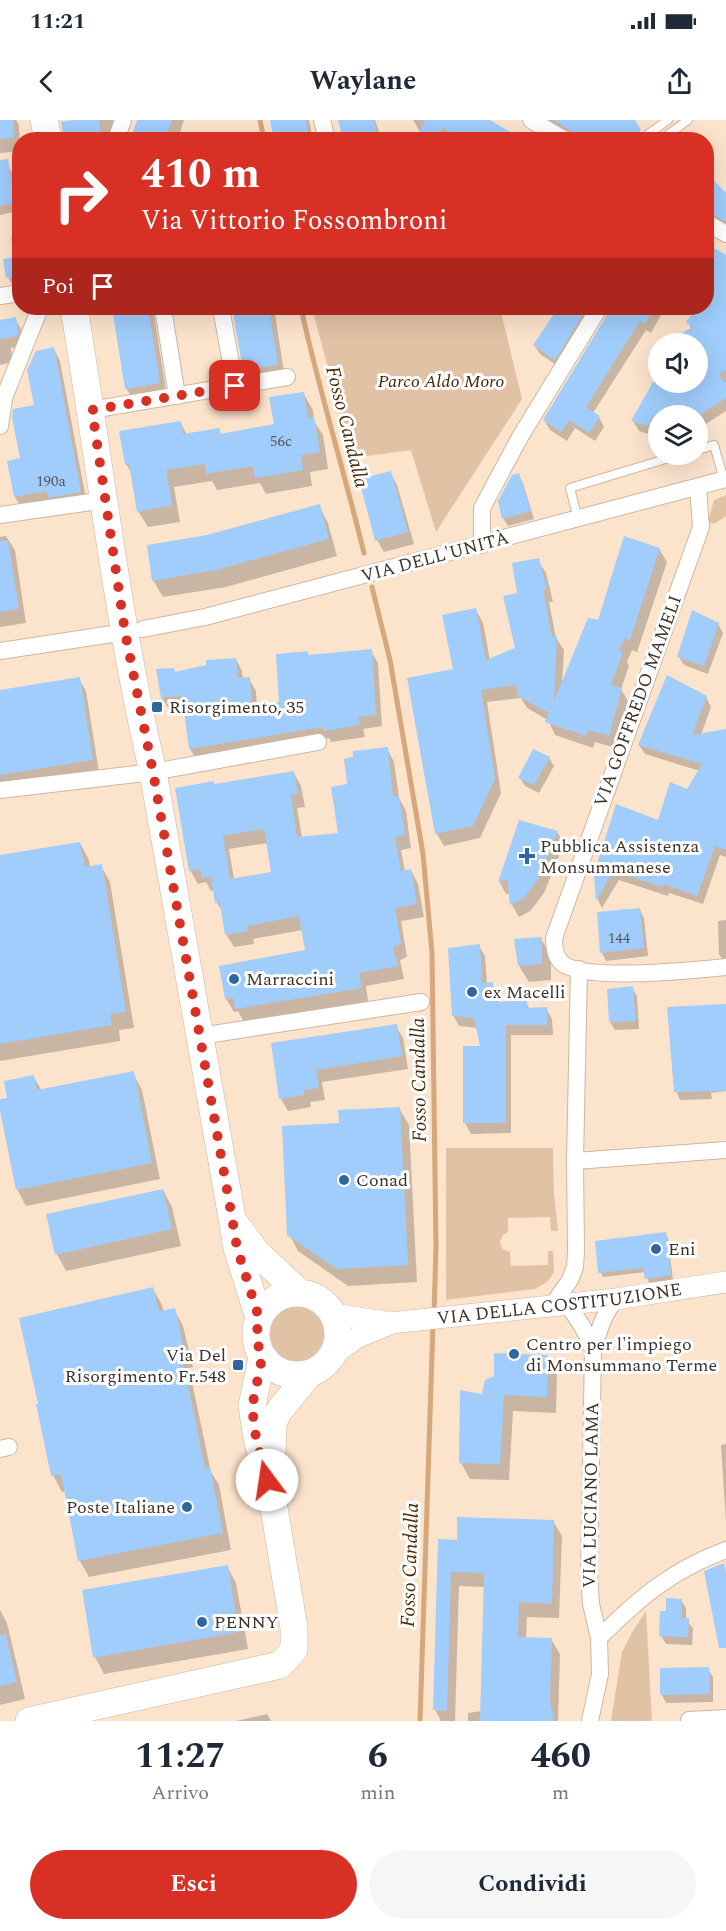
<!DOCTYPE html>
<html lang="it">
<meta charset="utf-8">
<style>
body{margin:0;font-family:Spectral,serif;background:#f6f6f7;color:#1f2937;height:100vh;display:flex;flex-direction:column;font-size:22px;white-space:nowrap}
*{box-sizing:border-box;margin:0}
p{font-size:20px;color:#747a83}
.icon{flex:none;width:33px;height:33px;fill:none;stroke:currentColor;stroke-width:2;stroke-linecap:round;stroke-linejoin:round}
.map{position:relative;height:1601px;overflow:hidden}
.panel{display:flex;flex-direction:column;background:#fff;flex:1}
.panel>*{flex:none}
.hud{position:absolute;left:12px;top:12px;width:702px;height:183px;border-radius:24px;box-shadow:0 6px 24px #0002;background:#d93025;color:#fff;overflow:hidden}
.controls{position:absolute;left:648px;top:213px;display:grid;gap:12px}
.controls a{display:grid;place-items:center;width:60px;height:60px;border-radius:50%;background:#fff;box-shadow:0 6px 24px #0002;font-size:30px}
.pin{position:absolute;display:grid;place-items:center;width:51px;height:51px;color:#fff;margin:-26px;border-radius:12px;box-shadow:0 3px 9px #0006}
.me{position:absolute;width:66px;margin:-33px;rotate:346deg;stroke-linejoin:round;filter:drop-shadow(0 0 4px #0008)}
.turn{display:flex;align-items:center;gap:21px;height:126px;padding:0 30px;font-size:27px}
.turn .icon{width:78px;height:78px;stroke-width:2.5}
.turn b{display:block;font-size:42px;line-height:51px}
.then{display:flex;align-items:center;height:57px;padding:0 30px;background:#0003;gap:12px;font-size:22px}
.eta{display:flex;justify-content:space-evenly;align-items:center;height:102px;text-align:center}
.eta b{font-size:36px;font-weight:700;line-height:42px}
.cta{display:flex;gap:12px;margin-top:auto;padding:12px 30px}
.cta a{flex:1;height:69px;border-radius:36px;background:#d93025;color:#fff;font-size:24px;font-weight:700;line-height:69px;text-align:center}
.cta a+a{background:#f6f6f7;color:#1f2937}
.status{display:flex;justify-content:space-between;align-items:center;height:42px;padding:0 30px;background:#fff;direction:ltr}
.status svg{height:16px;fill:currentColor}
header{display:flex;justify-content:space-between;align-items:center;height:78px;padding:0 30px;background:#fff;font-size:27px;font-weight:700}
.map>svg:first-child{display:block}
.green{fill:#e2c2a4}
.shadow{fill:#0003;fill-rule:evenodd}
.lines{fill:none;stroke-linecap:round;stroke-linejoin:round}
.stream{stroke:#d5a77a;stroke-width:5}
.building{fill:#a0cdfb;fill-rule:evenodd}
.service-casing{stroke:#ceb6a0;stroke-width:10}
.minor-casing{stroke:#ceb6a0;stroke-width:18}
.tertiary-casing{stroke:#ceb6a0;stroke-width:22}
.primary-casing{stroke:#ceb6a0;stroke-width:28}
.service{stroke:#fff;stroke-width:8}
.minor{stroke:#fff;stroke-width:16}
.tertiary{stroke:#fff;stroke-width:21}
.primary{stroke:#fff;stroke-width:27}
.route{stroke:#d93025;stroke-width:10;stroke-dasharray:0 18}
.poi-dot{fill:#2c689f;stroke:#fff;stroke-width:2}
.labels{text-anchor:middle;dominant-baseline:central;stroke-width:6;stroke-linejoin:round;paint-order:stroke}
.number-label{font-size:15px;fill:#54595e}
.park-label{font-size:18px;font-style:italic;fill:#432500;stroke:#fff}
.street-label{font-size:18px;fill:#3b3229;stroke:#fff}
.poi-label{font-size:18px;fill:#3b3229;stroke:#fff;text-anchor:start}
.water-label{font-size:20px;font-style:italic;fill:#4b2c06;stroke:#fff}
</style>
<div class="status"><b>11:21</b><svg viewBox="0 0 49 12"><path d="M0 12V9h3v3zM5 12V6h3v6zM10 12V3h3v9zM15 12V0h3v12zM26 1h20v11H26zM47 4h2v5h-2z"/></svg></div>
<header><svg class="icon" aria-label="back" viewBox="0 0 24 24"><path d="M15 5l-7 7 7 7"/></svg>Waylane<svg class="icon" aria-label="share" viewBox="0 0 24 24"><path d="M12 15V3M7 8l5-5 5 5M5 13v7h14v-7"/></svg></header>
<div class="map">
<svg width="726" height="1601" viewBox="0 0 726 1601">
<rect width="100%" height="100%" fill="#fce3cc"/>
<path class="green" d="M312,188H500L522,279L436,412L411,330L352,338Z
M726,375V396L714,404L708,402L714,380Z
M446,1028H553L554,1073L558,1111H551L550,1097L508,1098V1112L503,1115L500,1122L502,1129L510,1132L511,1146L548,1145V1131H553L554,1152L547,1162L535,1169L446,1180Z
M270 1214a27 27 0 1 1 54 0a27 27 0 1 1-54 0Z
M646,1491L652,1601H611L622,1532L633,1511Z"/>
<path class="shadow" d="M0,0H16L19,5L20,31L0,33Z
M74,0H121L117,15L105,17L106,20H67L65,15Z
M138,0H184L178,20H131Z
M272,0H309L313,20H276Z
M352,0H375L382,20H344Z
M413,0H487L523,20H420V12Z
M541,0H633L645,20H575L568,11Z
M8,45L12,53L19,91L0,95V46Z
M706,55L726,76V107L706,94Z
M20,117V169L15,170L8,157L14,138L11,118Z
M706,125L726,136V263L715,269L726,268V291L698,309V296H658V317L639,311L633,301L658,256V262H698V250L702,248L698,240V224L688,202L699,188H706Z
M114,188H153L167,277L135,282L126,268Z
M234,188H274L285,258L252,263L244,250Z
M559,188H665L651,213L646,210L593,293L599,297L604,307L595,321L575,308L567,321L550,310L544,300L612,188H599L561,248L540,234L534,225Z
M15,199L21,209L24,224L23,226L11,228L13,242L0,245V202Z
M54,229L60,241L87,384L22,389L15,377L22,340Z
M303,273L313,290L314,301L323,315L328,349L310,352L312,366L266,374L260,363L217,370L212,361L174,367L180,402L148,407L138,391L132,354L126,344L180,302L187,315L219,310L222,315L276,305Z
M390,352L397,365L414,424L384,432L377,420Z
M518,354L523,363L534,399L508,406L503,398Z
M319,386L328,403L337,436L226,467L163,477L153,460L207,417Z
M6,416L15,430L26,503L0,507V417Z
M659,429L667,442L637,532L632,530L627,542L629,546L621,569L629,583L616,628L595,622L593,628L555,615L548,600L527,588L521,578L487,582L501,673L480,718L444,726L437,714L455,550L476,490L483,503L490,540L516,529L519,474L538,440L546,453L553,482H549L556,518L564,530L562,564L599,502Z
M718,504L723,513L708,554L684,545L679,537Z
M371,531L378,543L382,606L363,609L365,617L331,622L329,618L197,640L190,629L185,588L169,589L162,578L175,554L236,539L242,551L243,559H249L256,571L257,588L280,584L309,536Z
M79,559L86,571L99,652L0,667V572Z
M706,577L711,587L701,615L726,611V737L720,735L703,784L669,773L668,776L619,760L602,788L598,780L596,755L600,747L598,743L659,702L687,671L700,651L645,634L639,625Z
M387,628L394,642L399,678L406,691L411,728L401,730L405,752L411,750L418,764L424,797L401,801L407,837L400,840L404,859L366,866L368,881L244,902L238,891L234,892L226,879L221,847L307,832L303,810L253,819L254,824L234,827L226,814L223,793L217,783L215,770L211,771L206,762L198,764L190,750L214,666L294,653L301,666L305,687L297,688L302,718L339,714L348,665ZM268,723L272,753L234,759L229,729Z
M549,638L554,646L539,673L525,666L520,658Z
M557,712L564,724L544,773L530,791L519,797L512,785L510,773L506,774L499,761Z
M80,723L89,740L90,747L101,746L110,762L134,908L119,910L120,921L0,941V737Z
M640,790L644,798L648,836L606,841L602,833L599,793Z
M726,800V845L719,834L718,801Z
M541,819L551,835V860L529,862L519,846Z
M479,826L485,836L487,864H492L498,875L499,883L526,882L530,890L546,888L552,899L553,915H511V1013L471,1014L465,1003V928H482L478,908L459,906L453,895Z
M632,868L637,876L639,909L615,910L610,902Z
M726,885V971L711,973L712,979L680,980L676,971Z
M396,906L403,918L408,949L322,962L325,980L310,982L311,987L288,991L281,979L273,925Z
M133,953L142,970L160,1059L26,1086L17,1069L0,980L9,979L33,956L42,971Z
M399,988L409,1005L417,1162L348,1166L298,1131L289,1114Z
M163,1070L172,1087L181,1126L66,1151L57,1134Z
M665,1113L668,1118L673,1160L649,1163L646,1152L603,1157L600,1152Z
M153,1169L162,1185L164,1192L174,1189L183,1206L193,1247L189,1248L211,1352L219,1365L231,1430L89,1457L80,1441L66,1371L62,1372L53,1355Z
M547,1237L557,1253L556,1293L513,1291L509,1360L470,1359L461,1343L484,1276Z
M726,1324V1402L721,1325Z
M553,1401L562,1416L559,1498L527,1497L526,1519H551L560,1534L558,1601H468V1593L482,1591L485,1467L459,1466L455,1601H441L435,1590L439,1421H458Z
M227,1446L236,1463L248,1529L104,1554L95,1537Z
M681,1480L686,1488V1500L693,1508L692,1525L666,1524L661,1516L667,1493Z
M0,1490L7,1503L25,1579L0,1585Z
M708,1549L713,1557V1582L666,1583L662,1575Z
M267,1594L271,1601H236Z"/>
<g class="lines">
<path class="stream" d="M260,0L264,20
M301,188C319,270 344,351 364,433
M372,467L390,540L423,734L432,833L436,1126L434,1195
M420,1601L433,1204"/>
</g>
<path class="building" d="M0,0H13L14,18L0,19Z
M73,0H99L102,20H83L82,14L63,15L61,2Z
M137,0H172L165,20H130Z
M270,0H306L309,16L292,20H274Z
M338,0H374L379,20H343Z
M425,0H490L524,20H465L443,8L436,20H415Z
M554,0H635L641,10L629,20H575L571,11Z
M8,39L15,83L0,86V40Z
M706,52L726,73V102L706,90Z
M711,126L726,135V250L719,254L726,265V278L698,296H653L648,306L631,301L653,262H698V224H687L681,213L693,207L686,202L697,188H706V137Z
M20,136V155L6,158L3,139Z
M112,188H148L160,263L125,269Z
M232,188H269L278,245L243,250Z
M558,188H587L555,240L533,225Z
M609,188H655L645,204L640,201L586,287L600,296L589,313L569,300L561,312L543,300L608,193Z
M16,197L19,213L17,216L0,219V200Z
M54,227L81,372L48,378L47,371L14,377L7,341L20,338L12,297L13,289L34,285L27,250L36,231Z
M304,272L308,298L314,297L320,332L301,335L303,350L255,358L253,346L206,354L205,344L166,350L172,385L137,392L129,344L125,345L119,311L181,301L183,314L220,308V314L274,304L269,277Z
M391,351L408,412L375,421L359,359Z
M519,353L531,391L502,399L498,381L512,355Z
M320,384L329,419L216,450L152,461L147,425L207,415Z
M624,416L660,428L630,520L625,518L619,530L623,532L611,565L622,568L609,616L588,610L586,616L545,602L549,593L518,576L516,565L481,570L495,659L473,706L435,714L407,558L453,549L442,495L476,488L486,540L515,528L503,476L517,473L512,443L539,438L547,469L543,470L552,517L557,516L554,581L588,498L598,500Z
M8,420L19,489L0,492V421Z
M692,490L719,503L704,546L677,537Z
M372,529L376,595L358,597L360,605L323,611V607L189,629L182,576L161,578L156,549L174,548L175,552L206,545V540L236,538L238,558L250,557L252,587L279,582L276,534L308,531V535Z
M667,555L707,576L692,615L726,609V730L715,726L697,776L664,764L663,767L613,751L596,781L594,755L600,745L597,744L616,684L658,700L670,662L687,669L702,644L638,625Z
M80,557L93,640L0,655V570Z
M388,627L393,677L399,676L405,715L395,717L401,751L411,749L417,784L395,788L401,824L393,827L398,846L359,853L362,868L235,889L233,878L225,879L219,846L305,830L299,796L247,806L248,811L225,815L220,783H215L211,757L202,758L200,749L189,751L175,668L214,661V664L294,651L298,674L291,675L297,717L338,713L331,667L347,664L344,639L353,637V631ZM264,709L271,752L230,759L223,716Z
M533,629L550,637L534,665L518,658Z
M519,700L558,711L538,760L523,779L510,785L507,760L498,762Z
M80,722L85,747L102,744L126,892L110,894L112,905L0,924V735Z
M640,788L644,828L600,833L597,792Z
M542,817V844L518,846L514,819Z
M480,824L482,863L493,862L495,882L527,880V888L547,887V905H506V1003H463V926H480L474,898L452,896L448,828Z
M633,866L636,901L609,902L607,869Z
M726,884V971L674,972L667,887Z
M397,904L402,936L316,950L319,968L304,970V975L279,979L271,923Z
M134,951L152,1043L16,1070L0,991V979L7,978L4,961L34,955L37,970Z
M400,987L408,1145L337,1149L287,1115L282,1006L339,1003L338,990Z
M163,1069L172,1109L55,1135L46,1094Z
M666,1112L671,1155L645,1159L643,1148L598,1153L595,1121Z
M153,1167L159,1191L175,1188L184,1230L181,1231L205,1348L210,1347L223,1413L78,1441L61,1354L51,1356L36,1284H38L19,1198Z
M494,1233L548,1235L547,1277L504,1275L500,1344L459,1343L460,1270L482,1274L485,1260L494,1256Z
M457,1397L554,1400L552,1484L519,1482L518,1517L552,1518L550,1581L554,1601H480L484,1453L451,1452L447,1591L433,1590L438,1419L457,1420Z
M724,1443L726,1453V1528H719L704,1451Z
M228,1445L239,1512L93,1538L82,1470Z
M666,1478L682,1479V1498H689L688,1517L659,1516L660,1491H666Z
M0,1515H6L17,1562L0,1566Z
M709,1547L710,1574L660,1575V1548Z"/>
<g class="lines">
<defs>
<path id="service" d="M640,20L668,0
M661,20L688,0
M698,330L714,325L724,360
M578,399L570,368L682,334"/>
<path id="minor" d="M322,0L327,20
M531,0L565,20
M116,20L123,0
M706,102L726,114
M0,176L20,173
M163,188L177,276
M221,188L235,266
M91,290L287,257
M0,306L4,278L40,188
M698,368L701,407L554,818C554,826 555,837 562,843C584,862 695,850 726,847
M0,395L105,380
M482,425V388L520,317L599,188
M143,509L205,497L726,359
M0,531L125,512
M0,670L153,652L318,622
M200,916L421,882
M575,1041L726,1030
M558,1177L570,1160L575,1147L576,1131L575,1041L579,849
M566,1184C579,1199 587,1212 593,1230
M0,1329L9,1327
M599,1518C639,1478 672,1450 726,1430
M689,1600L726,1598
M590,1601L600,1554L599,1518L591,1484L589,1454L593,1230C599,1211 603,1194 616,1179"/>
<g id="tertiary">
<path id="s1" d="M333,1194L391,1203L616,1179L726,1162"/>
<path d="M333,1235L358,1217L390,1204"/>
</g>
<path id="primary" d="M44,0L48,20
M74,188C100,342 117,500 153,652L232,1098L237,1128L259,1198
M237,1106L257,1133L300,1173
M256 1214a41 41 0 1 1 82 0a41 41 0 1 1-82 0Z
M272,1339L273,1302L279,1291L309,1254
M29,1601L280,1545L294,1530V1508L273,1382L257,1318L252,1286L262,1238"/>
</defs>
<use href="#service" class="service-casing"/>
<use href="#minor" class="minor-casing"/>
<use href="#tertiary" class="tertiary-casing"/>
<use href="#primary" class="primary-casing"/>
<use href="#service" class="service"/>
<use href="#minor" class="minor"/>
<use href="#tertiary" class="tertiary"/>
<use href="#primary" class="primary"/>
</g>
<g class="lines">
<path class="route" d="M235,266L92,290L125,512L153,652L232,1098L237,1128L259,1198L256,1218L262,1238L252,1287L256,1318L267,1360"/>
</g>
<g class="poi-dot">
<rect x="151" y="581" width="12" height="12" rx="3"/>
<path d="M524 727h6v6h6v6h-6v6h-6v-6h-6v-6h6z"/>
<circle cx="234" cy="859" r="6"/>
<circle cx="472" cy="872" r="6"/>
<circle cx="344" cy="1060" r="6"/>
<circle cx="656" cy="1129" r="6"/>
<circle cx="514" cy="1234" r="6"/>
<rect x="232" y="1239" width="12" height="12" rx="3"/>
<circle cx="187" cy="1387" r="6"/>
<circle cx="202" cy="1502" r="6"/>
</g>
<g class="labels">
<g class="number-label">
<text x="281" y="321">56c</text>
<text x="51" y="361">190a</text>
<text x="619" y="818">144</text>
</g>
<g class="park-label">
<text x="441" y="261">Parco Aldo Moro</text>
</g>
<g class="street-label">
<text transform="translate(435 437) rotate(-15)">VIA DELL'UNITÀ</text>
<text transform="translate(638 581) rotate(-70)">VIA GOFFREDO MAMELI</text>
<text stroke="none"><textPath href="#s1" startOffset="228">VIA DELLA COSTITUZIONE</textPath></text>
<text transform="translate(591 1375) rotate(-89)">VIA LUCIANO LAMA</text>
</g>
<g class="poi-label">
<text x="169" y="587">Risorgimento, 35</text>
<text x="540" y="726">Pubblica Assistenza<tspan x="540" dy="21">Monsummanese</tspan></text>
<text x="246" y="859">Marraccini</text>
<text x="484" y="872">ex Macelli</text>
<text x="356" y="1060">Conad</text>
<text x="668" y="1129">Eni</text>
<text x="526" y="1224">Centro per l'impiego<tspan x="526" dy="21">di Monsummano Terme</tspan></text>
<text x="226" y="1235" text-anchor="end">Via Del<tspan x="226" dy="21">Risorgimento Fr.548</tspan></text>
<text x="175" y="1387" text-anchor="end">Poste Italiane</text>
<text x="214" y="1502">PENNY</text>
</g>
<g class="water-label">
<text transform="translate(347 307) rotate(76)">Fosso Candalla</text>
<text transform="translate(419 960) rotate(-91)">Fosso Candalla</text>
<text transform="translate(410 1445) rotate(-88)">Fosso Candalla</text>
</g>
</g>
</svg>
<div class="controls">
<a><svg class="icon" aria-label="sound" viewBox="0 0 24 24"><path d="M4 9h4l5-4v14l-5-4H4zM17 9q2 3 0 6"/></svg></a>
<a><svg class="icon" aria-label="layers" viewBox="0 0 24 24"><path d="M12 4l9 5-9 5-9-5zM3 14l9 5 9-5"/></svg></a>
</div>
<div class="pin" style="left:235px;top:266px;background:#d93025"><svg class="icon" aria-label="arrive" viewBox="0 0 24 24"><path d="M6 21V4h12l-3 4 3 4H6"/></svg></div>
<svg class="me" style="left:267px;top:1360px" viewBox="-20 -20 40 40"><circle r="19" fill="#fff"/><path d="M0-13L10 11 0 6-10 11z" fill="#d93025"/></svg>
<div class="hud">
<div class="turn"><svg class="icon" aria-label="right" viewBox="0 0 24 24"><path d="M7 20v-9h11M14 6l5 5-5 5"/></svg><div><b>410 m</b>Via Vittorio Fossombroni</div></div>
<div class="then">Poi<svg class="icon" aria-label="arrive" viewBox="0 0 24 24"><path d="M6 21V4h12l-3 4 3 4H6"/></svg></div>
</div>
</div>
<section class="panel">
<div class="eta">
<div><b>11:27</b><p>Arrivo</p></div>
<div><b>6</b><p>min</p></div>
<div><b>460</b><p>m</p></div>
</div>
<div class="cta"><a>Esci</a><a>Condividi</a></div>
</section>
